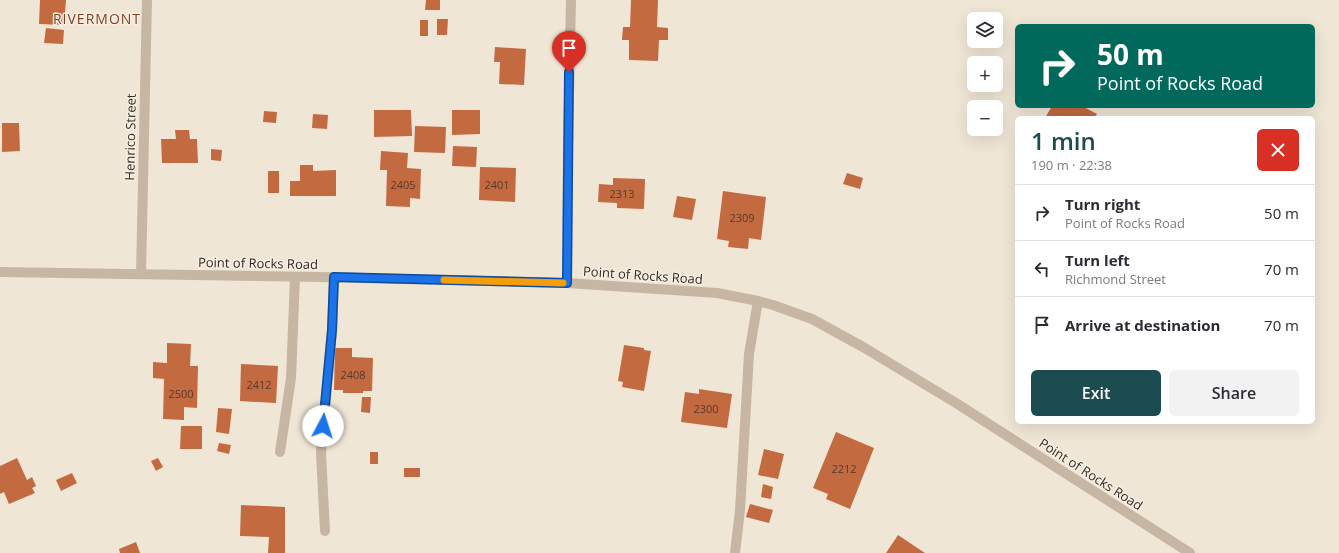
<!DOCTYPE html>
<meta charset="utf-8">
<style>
body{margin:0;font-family:"Open Sans",sans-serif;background:#f2f2f3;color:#2b2b33;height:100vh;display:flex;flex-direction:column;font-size:15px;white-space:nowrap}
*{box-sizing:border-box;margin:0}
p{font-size:13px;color:#7c7c81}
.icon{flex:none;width:22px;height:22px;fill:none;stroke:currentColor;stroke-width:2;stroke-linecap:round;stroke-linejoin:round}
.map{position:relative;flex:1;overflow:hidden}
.side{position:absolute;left:1015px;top:116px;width:300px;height:308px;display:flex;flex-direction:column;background:#fff;border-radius:6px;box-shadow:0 4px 16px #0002}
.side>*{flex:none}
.banner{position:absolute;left:1015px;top:24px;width:300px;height:84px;border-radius:6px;box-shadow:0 4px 16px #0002;background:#00695c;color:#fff;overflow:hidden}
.tools{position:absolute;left:967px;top:12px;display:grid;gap:8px}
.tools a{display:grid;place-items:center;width:36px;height:36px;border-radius:6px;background:#fff;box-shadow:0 4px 16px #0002;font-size:20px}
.pin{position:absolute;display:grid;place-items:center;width:34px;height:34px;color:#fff;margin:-41px -17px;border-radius:50% 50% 50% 0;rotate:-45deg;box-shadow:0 0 4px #0007}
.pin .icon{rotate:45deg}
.me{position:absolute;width:44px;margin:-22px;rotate:5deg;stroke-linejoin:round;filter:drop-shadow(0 0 3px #0008)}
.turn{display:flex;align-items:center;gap:14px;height:84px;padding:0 16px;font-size:18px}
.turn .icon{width:52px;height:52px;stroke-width:2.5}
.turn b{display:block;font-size:28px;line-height:34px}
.round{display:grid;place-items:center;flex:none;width:42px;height:42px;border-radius:6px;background:#f2f2f3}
.overview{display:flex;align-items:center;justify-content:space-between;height:68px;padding:0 16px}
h1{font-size:24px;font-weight:600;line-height:30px;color:#1c4b52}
.cta{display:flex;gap:8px;margin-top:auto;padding:8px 16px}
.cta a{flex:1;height:46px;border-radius:6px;background:#1c4b52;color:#fff;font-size:16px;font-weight:600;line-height:46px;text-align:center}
.cta a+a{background:#f2f2f3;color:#2b2b33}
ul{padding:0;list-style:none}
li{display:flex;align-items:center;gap:12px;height:56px;padding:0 16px;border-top:1px solid #e1e1e2}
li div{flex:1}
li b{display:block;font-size:15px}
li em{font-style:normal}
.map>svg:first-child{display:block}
.building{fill:#c36a41}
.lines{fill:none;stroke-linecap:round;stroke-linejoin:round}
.service{stroke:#c7b6a3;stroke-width:10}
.minor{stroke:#c7b6a3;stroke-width:10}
.tertiary{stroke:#c7b6a3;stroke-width:10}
.route-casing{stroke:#114b97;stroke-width:10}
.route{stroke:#1a73e8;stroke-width:7}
.slow{stroke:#f59e0b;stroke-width:7}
.labels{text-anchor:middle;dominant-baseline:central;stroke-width:3;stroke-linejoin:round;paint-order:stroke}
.number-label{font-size:11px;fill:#563a2c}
.street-label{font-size:13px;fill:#322a25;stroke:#f8efe2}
.neighbourhood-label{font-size:14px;letter-spacing:1px;fill:#7f3e20;stroke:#f8efe2}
</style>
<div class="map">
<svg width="1339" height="553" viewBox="0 0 1339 553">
<rect width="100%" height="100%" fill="#f0e6d6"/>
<path class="building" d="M40,0H66L64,25L39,24Z
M426,0H440V10H425Z
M631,0H658L657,27L668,28V40H659L658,61L629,60V40H622L623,27H630Z
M437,19H448L447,35H437Z
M420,20H428V36H420Z
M46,28L64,30L63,44L44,43Z
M495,47L526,49L524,85L499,84L500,62H494Z
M1052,106H1082L1097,114L1094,118H1045Z
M374,110H411L412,136L374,137Z
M452,110H480V134L452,135Z
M264,111L277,112L276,123L263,122Z
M313,114L328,115L327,129L312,128Z
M2,123H19L20,151L2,152Z
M415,126L446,127L445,153L414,152Z
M175,130H189L190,139H197L198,163H162L161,139H176Z
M453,146L477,147L476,167L452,166Z
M211,149L222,150L221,161L211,160Z
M381,151L408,153L407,168L421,169L420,199L410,198V207L386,206L387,170H380Z
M300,165H313V171L336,170V196H290V181H300Z
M480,167L516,168L515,202L479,200Z
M268,171H279V193H268Z
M847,173L863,178L860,189L843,184Z
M613,178L645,179L644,209L617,208V203L598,202L599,184L613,185Z
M723,191L766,197L761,240L749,238L748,249L728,247L729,241L717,239Z
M677,196L696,199L692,220L673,217Z
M167,343L191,344L190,366H198L197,408L184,407V420L163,419L164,379L153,378V362L167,363Z
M624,345L644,348V350L651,351L644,391L622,387L623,382L618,381Z
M335,348H352V357L373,358L372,391H363V393H343V390H334Z
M241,364L278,366L276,403L240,401Z
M699,389L732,394L727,428L681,422L685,392L699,394Z
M362,397H371L370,413L361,412Z
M218,408L232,409L229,434L216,432Z
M181,426H202V449H180Z
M836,432L874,448L850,509L826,499L828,494L813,488Z
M219,443L231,445L229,454L217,451Z
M764,449L784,454L778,479L758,475Z
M370,452H378V464H370Z
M17,458L27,480L32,477L36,486L32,488L35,493L9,504L4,492L0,494V466Z
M158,458L163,467L156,471L151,461Z
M404,468H420V477H404Z
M72,473L77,483L61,491L56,480Z
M763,484L773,487L771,499L761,497Z
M750,504L773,510L769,523L746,517Z
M241,505L285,507V553H268L269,537L240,536Z
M898,535L925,553H886Z
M136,542L140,553H120L119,549Z"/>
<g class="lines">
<path class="service" d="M280,452L291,378L295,277
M325,531L321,453L332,331L334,277
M735,553L740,510L749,354L758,301"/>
<path class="minor" d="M141,274L147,0
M567,283L568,144L571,0"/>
<path class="tertiary" d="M0,272L320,277L567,283L717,293L758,301L773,305L812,319L863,347L956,403L1190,553"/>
</g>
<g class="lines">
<defs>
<path id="route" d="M323,426L332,330L334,277L567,283L569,72"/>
</defs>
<use href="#route" class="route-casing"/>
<use href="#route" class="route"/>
<path class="slow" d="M444,280L563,283"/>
</g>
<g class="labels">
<g class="number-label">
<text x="403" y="184">2405</text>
<text x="497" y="184">2401</text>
<text x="622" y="193">2313</text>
<text x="742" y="217">2309</text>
<text x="353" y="374">2408</text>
<text x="259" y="384">2412</text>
<text x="181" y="393">2500</text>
<text x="706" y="408">2300</text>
<text x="844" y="468">2212</text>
</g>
<g class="street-label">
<text transform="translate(130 137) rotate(-89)">Henrico Street</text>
<text transform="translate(258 263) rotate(1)">Point of Rocks Road</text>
<text transform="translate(643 275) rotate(4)">Point of Rocks Road</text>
<text transform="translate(1091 474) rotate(33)">Point of Rocks Road</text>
</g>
<g class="neighbourhood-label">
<text x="97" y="18">RIVERMONT</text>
</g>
</g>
</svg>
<div class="tools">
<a><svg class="icon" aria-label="layers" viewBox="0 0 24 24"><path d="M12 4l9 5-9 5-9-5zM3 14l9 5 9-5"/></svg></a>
<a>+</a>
<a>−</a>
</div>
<div class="pin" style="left:569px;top:72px;background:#d93025"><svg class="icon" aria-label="arrive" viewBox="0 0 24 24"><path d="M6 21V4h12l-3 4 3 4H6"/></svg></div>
<svg class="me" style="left:323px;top:426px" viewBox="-20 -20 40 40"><circle r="19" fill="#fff"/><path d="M0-13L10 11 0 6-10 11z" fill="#1a73e8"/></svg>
<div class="banner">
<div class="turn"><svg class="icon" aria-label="right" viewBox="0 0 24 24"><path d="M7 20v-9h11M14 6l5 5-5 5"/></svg><div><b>50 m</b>Point of Rocks Road</div></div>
</div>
<section class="side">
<div class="overview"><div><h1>1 min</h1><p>190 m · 22:38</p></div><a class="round" style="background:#d93025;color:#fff"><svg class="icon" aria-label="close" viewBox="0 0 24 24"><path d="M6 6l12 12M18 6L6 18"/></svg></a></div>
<ul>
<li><svg class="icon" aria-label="right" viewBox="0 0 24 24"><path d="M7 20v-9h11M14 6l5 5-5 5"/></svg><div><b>Turn right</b><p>Point of Rocks Road</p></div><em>50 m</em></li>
<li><svg class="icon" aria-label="left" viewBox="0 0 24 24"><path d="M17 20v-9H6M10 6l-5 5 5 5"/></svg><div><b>Turn left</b><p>Richmond Street</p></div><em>70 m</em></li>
<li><svg class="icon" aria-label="arrive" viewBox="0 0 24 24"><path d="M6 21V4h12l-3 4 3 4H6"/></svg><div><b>Arrive at destination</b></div><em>70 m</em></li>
</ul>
<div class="cta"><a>Exit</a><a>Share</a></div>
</section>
</div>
